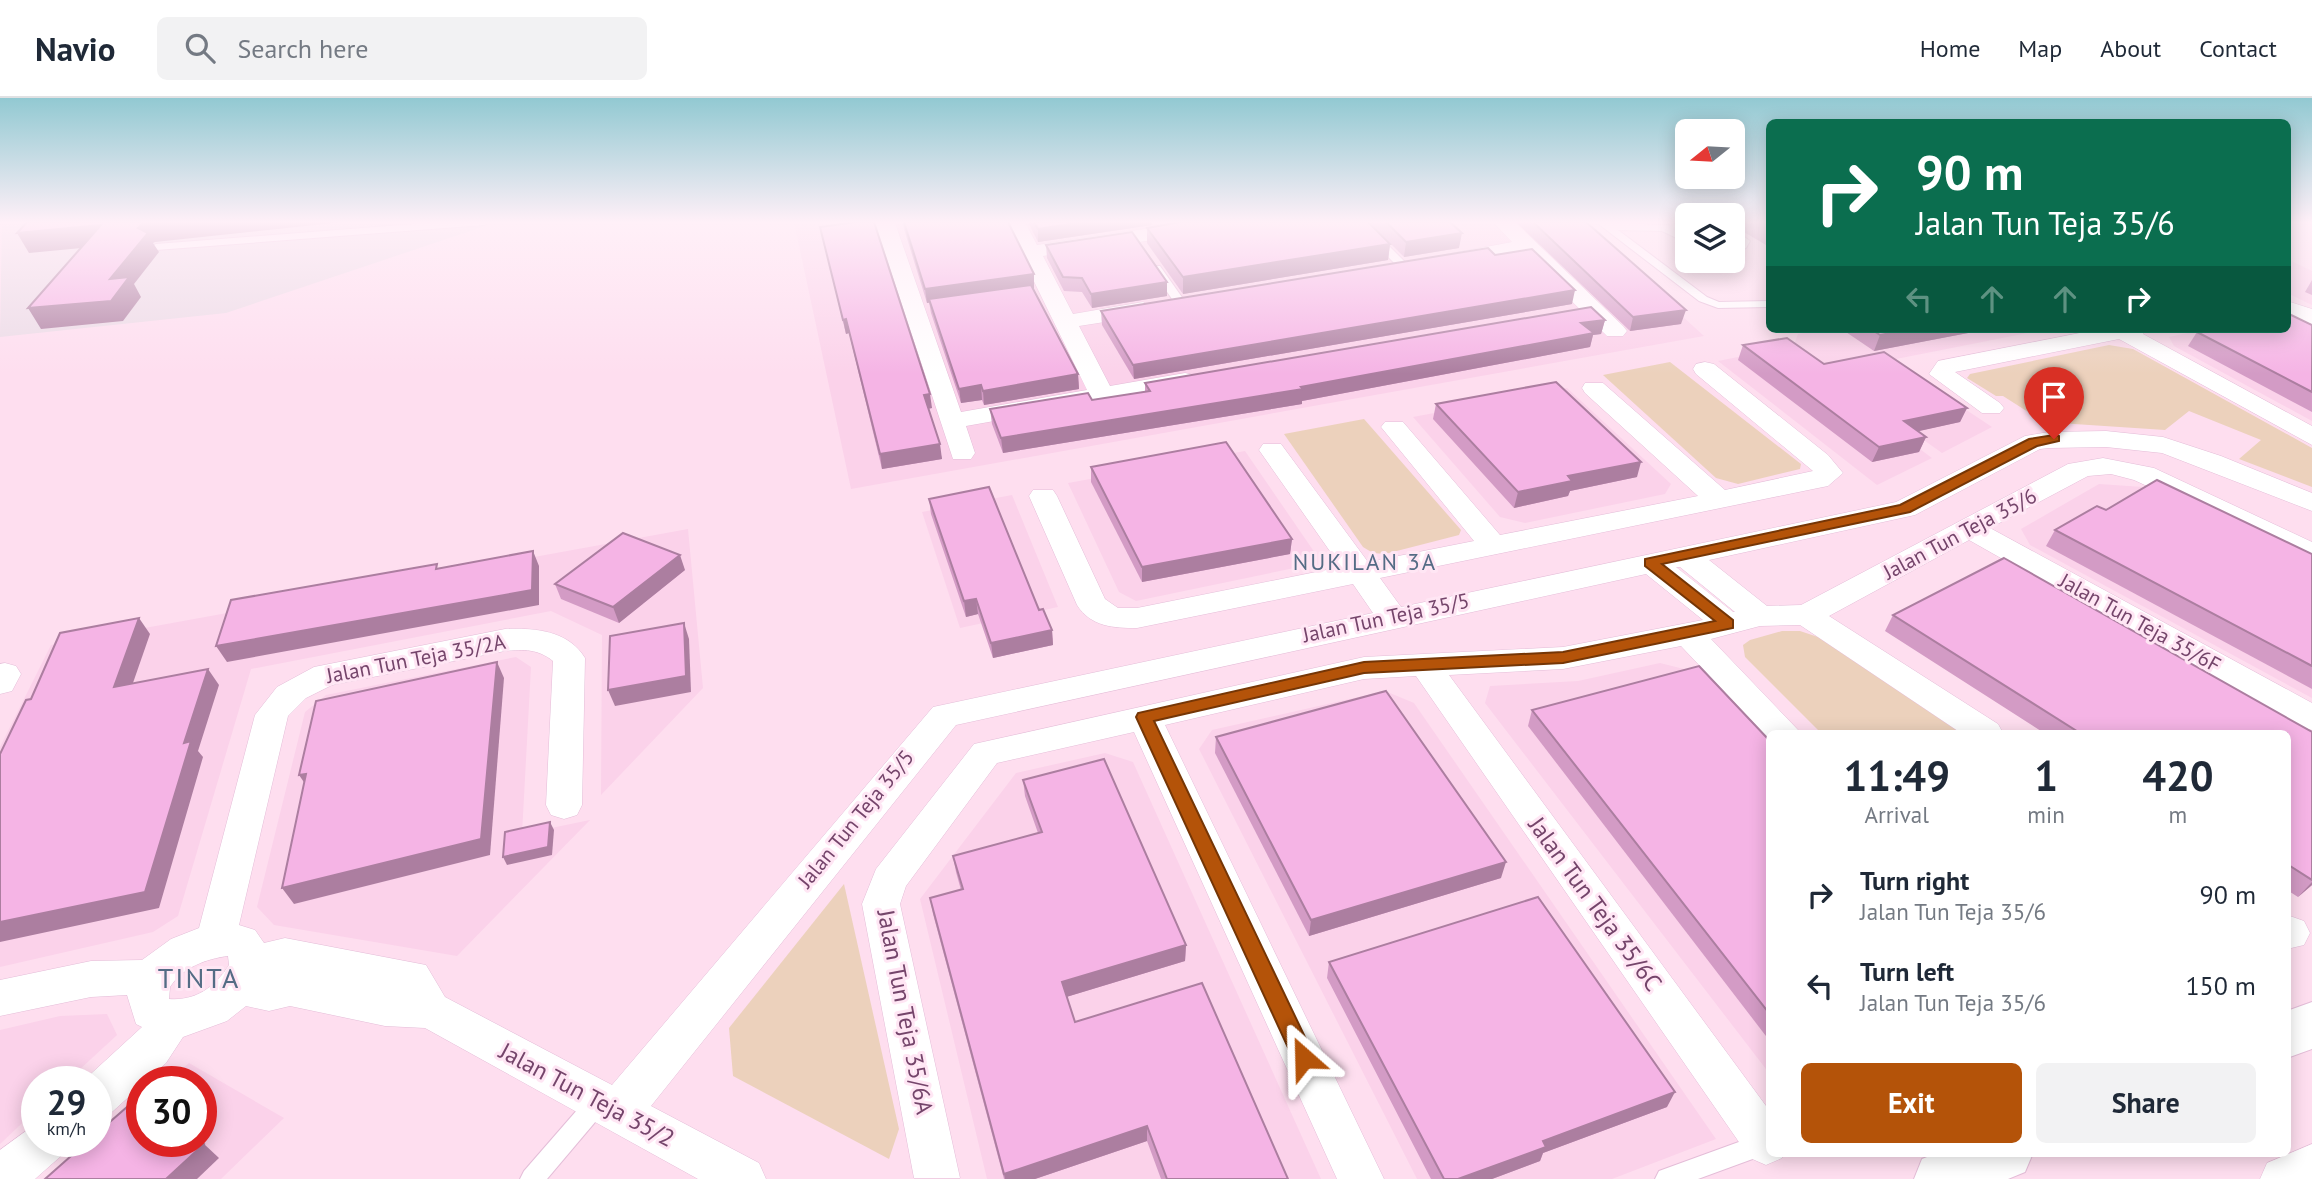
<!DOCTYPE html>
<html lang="en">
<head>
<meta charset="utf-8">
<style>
	body { margin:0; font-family:"PT Sans",sans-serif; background:#f2f2f3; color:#1f2937; height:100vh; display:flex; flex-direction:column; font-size:26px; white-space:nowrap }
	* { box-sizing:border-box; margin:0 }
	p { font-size:23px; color:#747a83 }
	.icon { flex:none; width:38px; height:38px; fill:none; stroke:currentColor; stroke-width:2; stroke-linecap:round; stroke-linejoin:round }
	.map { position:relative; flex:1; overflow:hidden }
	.side { position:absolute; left:1766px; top:632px; width:525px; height:427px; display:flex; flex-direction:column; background:#fff; border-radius:10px; box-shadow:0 4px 18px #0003 }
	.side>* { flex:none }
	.guide { position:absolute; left:1766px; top:21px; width:525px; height:214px; border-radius:10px; box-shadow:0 4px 18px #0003; background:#0b6e4f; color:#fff; overflow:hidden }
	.needle { width:46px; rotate:252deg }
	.tools { position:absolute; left:1675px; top:21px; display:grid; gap:14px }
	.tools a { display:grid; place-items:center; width:70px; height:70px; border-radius:10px; background:#fff; box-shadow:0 4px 18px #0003; font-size:35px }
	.speed { position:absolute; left:21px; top:968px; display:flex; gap:14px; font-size:35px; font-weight:700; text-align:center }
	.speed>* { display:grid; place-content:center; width:91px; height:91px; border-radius:50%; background:#fff; box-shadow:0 4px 18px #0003; line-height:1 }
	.speed small { font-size:18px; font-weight:400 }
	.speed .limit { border:10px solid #d22; background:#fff; color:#111 }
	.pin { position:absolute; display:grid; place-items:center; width:60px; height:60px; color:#fff; margin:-72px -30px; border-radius:50% 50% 50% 0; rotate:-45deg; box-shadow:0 0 7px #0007 }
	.pin .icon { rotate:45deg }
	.me { position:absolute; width:77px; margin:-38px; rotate:335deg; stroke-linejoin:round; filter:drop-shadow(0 0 5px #0008) }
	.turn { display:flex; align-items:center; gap:24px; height:147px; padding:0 35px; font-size:32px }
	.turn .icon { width:91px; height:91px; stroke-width:2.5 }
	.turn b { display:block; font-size:49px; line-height:60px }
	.lanes { display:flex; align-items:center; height:66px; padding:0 35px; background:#0003; justify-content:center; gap:35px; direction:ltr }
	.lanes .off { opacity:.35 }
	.eta { display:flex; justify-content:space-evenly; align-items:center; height:119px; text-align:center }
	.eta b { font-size:42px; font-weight:600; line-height:49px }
	.button { display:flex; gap:14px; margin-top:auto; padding:14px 35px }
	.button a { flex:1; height:80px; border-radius:10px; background:#b45309; color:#fff; font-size:28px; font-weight:600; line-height:80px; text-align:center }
	.button a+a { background:#f2f2f3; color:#1f2937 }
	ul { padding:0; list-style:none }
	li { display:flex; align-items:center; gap:21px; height:91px; padding:0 35px }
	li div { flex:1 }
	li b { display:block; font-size:26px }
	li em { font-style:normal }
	header { display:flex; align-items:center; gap:42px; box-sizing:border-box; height:98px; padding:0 35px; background:#fff; border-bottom:2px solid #e0e1e3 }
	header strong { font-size:33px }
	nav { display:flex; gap:38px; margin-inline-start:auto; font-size:24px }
	.search { width:490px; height:63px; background:#f2f2f3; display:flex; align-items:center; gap:18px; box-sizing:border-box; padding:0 24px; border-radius:10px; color:#747a83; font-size:26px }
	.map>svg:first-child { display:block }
</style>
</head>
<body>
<header>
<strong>Navio</strong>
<div class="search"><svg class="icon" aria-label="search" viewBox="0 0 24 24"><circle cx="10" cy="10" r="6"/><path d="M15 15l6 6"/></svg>Search here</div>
<nav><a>Home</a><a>Map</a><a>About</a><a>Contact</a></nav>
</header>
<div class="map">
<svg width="2312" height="1081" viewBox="0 0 2312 1081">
	<rect width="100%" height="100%" fill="#fedeef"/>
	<!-- residential -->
	<g fill="#fbd2ea">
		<path d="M794,124H1579L1704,238L851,391Z"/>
		<path d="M2287,161L2312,173V207L2287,195Z"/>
		<path d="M1824,231H2048L1891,262L1992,329L1942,355L1793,249L1798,236Z"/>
		<path d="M2205,231H2312V323L2174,248L2169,239Z"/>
		<path d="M1784,250L1932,360L1877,387L1718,263Z"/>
		<path d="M1567,290L1671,386L1665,396L1525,425L1500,419L1413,319Z"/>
		<path d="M1245,353L1315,455L1304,468L1136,503L1119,494L1068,385Z"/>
		<path d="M2099,386L2143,389L2312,471V600L2030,447L2021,431Z"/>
		<path d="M1012,397L1058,509L960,530L922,414Z"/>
		<path d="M688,431L703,590L601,697L602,537L551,513L251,571L178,818L153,834L0,869V649L51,547Z"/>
		<path d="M516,559L531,569L522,736L590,722L457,858L274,827L257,809L305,614L326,597Z"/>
		<path d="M1660,565L1692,573L1769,654V975L1485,605L1490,588L1578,583Z"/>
		<path d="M1385,593L1414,605L1716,1041L1612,1081H1417L1199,651L1212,632Z"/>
		<path d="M1105,655L1133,664L1321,1081H987L920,801L1016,675Z"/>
		<path d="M107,916L117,937L67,983L37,984V1011L0,1046V932L60,918Z"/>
		<path d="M189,965L284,1020L221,1081H58L142,1043H201V984L168,983Z"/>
	</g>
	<!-- industrial -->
	<path fill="#ebdbe6" d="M2,124H487L488,127L226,215L0,239Z"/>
	<!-- green -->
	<g fill="#ecd1bc">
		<path d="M2109,247L2133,251L2312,350V389L2239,361L2261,342L2189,313L2165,332L2044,324L2003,298H1996L1967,280L1970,276Z"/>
		<path d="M1670,264L1801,366L1800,371L1738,386L1716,380L1603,277Z"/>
		<path d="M1364,321L1461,432L1459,437L1385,456L1373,455L1363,449L1284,336Z"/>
		<path d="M1782,533H1800L1818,539L1961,635H1821L1745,559L1743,547L1750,542Z"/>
		<path d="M844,786L899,1031L889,1061L733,978L729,930Z"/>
	</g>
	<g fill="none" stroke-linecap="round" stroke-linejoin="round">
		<!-- service casing -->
		<g stroke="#e4bdd8" stroke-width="2">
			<g id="service">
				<path d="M440,124H489L484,127L156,152L151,149L156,146Z"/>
				<path d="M1354,124H1365L1408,167V171H1400Z"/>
				<path d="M1596,124L1664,127L1687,124V129L1674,131L1687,138V145L1662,133L1618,132L1707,199L1719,204L1769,203V209L1718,210L1699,203Z"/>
				<path d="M1732,130L1750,143L1746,150L1732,153V147L1739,144L1732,138Z"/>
				<path d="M1152,168H1160L1186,205L1184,207H1176L1151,170Z"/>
				<path d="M599,993L607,996L610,1003L607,1010L547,1081H520L524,1073L591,996Z"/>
				<path d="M1769,1033V1055L1698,1081H1655L1659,1073Z"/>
			</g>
		</g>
		<!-- minor casing -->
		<g stroke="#e4bdd8" stroke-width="1">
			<g id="minor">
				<path d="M1005,124H1025L1037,147L1191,124H1245L1235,130L1043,158L1073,216L1143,204L1154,211L1143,218L1079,228L1110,288L1185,275L1194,277L1197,282L1194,287L966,328L975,355L971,361H953L875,125H895L961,314L1087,292Z"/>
				<path d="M1493,124H1515L1623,228L1627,233L1623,238H1607L1523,155L1450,167L1443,165L1439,161L1443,157L1512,144Z"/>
				<path d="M2287,203L2312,211V226L2287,218Z"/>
				<path d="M2100,231H2147L2143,236L2312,328V347L2119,241L1955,274L2000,305L2004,310L2000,315H1982L1929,276L1938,263Z"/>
				<path d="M1705,264L1714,266L1828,357L1843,375L1828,388L1818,390L1380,480L1401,509L1896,404L2025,338L2049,334L2106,333L2163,339L2221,358L2312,395V413L2162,355L2106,349L2049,350L2040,351L1915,417L1709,462L1767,508L1801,507L2068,366L2103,360L2154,370L2312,444V464L2134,382L2111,376L2088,378L1990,430L2312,605V632L2300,629L1969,442L1829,518L1998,626L2003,635H1961L1800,527L1760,528L1711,541L1801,635H1769V641L1681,548L1563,571L1449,577L1769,1012V1055H1784L1782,1060L1766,1067L1750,1060L1416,578L1364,581L1165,627L1384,1081H1337L1134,634L997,665L906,788L900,806L960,1080H914L862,806L876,771L974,646L1364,559L1563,549L1703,522L1646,476L956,627L651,1008L759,1065L766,1081H698L425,930L385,928L290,908L269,913L246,908L227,923L183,939L166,965L112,1014L96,1019V984H82L142,929L136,926L127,897L91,899L0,918V882L91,863L142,862L171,841L199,830L255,617L277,589L314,569L505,531C534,530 568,532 585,560L582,707L577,717L564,721L551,717L546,707L553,563C538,551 524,551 505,553L332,587L306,600L288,618L239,827L255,832L264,845L285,840L426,867L445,899L612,987L933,609L1373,515L1353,486L1137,530C1114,530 1091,529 1077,507L1029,398L1033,392H1053L1057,398L1105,501L1118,510H1137L1341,469L1259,352L1263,346H1281L1368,464L1474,443L1381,329L1385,324H1403L1500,437L1698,398L1585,295L1582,290L1585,285H1603L1725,392L1813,373L1696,276L1693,271L1696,266ZM1676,469H1680L1735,514H1733ZM228,858L229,867C215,889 196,903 169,901L170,889C183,869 206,861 228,858Z"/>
				<path d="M5,565L16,568L21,576L12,593L0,596V566Z"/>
				<path d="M2287,817L2304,823L2310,835L2304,847L2287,851Z"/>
				<path d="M37,1025V1043H68L61,1058L35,1081H0V1052Z"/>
				<path d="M2312,1046V1081H2260L2267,1065Z"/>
			</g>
		</g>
		<!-- tertiary casing -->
		<g stroke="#e4bdd8" stroke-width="2">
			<g id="tertiary">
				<path d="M2312,904V951L2287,960V913Z"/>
				<path d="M1937,1055H2033L2025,1074L2008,1081H1914L1922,1061Z"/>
			</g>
		</g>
		<!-- service -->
		<use href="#service" fill="#fff" fill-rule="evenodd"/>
		<!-- minor -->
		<use href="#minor" fill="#fff" fill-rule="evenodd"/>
		<!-- tertiary -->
		<use href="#tertiary" fill="#fff" fill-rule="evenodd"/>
	</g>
	<!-- wall -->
	<g fill="#d39bc5">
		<path d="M903,124H1008L1034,176V190H1033L1078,276L1079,291L984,307L982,302L961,305L931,215L929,204L927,205L904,131Z"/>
		<path d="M1028,124H1152V127L1038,144Z"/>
		<path d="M1369,124H1450L1459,150L1404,159Z"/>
		<path d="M1516,124H1586L1681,226L1630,233Z"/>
		<path d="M1732,124H1769V147H1766L1732,127Z"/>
		<path d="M820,129L932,310L928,311L942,361L882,371L849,235L846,236Z"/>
		<path d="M1147,130L1390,146L1388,162L1183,196L1147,145Z"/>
		<path d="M1046,147L1167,198L1092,210L1082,194L1064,193L1047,160Z"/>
		<path d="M1495,157L1572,206L1134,281L1102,227L1101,213Z"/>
		<path d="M2312,182V197L2305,194Z"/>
		<path d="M1605,222L1601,236L1593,237L1590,249L1302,303V306L1003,355L992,326L990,311L1092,302L1145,294V285Z"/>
		<path d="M2312,227V314L2188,248L2197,234Z"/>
		<path d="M1843,231H1989L1874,253L1843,232Z"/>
		<path d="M1743,247L1824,266L1967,310L1960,324L1918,333L1926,339L1919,354L1872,364L1738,262Z"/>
		<path d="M1436,306L1637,379L1570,393L1568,398L1514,410L1433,321Z"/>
		<path d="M1091,369L1292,441L1290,456L1142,484L1091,384Z"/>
		<path d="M929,401L1039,512L1052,532L1053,547L993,560L978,516L966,519L931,416Z"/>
		<path d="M2106,412L2312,456V591L2046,448L2055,432Z"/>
		<path d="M685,472L619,525L561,501L555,486Z"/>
		<path d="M1893,517L2312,634V787L2298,799L2287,792V635H2044L1885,533Z"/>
		<path d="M1532,612L1769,642V942L1528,628Z"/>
		<path d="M1216,639L1501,780L1309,838L1215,655Z"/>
		<path d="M1023,682L1186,847L1185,863L1066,899L1075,924L1288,1081H1161L1147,1043L1035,1081H1004L933,816L930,800L961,792L956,774L953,758L1038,735L1025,698Z"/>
		<path d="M1329,864L1667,1009L1543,1055L1540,1063L1492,1081H1431L1327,880Z"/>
	</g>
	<!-- shaded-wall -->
	<g fill="#ac7ea0">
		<path d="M144,124H343L155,144L153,145L159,154L134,186L141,199L123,223L41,231L28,210L110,181L138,130Z"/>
		<path d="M1083,124H1152V127L1038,144V131Z"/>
		<path d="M101,127L113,147L29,155L17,135Z"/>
		<path d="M1462,135L1459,150L1404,159L1406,144Z"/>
		<path d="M1390,146L1388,162L1183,196V179Z"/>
		<path d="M1034,176V190L927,205L925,191Z"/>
		<path d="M1167,184V198L1092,210L1091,196Z"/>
		<path d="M1575,192L1572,206L1134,281L1133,267Z"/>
		<path d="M1686,212L1681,226L1630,233L1633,219Z"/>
		<path d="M846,221L849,235L846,236L843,222Z"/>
		<path d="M1605,222L1601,236L1593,237L1590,249L1302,303V306L1003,355L1001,340L1301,289L1581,225Z"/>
		<path d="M1912,231H1989L1874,253L1880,237Z"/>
		<path d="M1078,276L1079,291L984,307L983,293Z"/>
		<path d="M981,287L982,302L961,305L959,291Z"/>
		<path d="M930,296L932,310L926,311L924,297Z"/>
		<path d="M1967,310L1960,324L1897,338L1904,323Z"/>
		<path d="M1926,339L1919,354L1872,364L1879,349Z"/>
		<path d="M940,346L942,361L882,371L880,356Z"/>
		<path d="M1641,364L1637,379L1570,393L1568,398L1514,410L1518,394L1568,378Z"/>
		<path d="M1292,441L1290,456L1142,484V469Z"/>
		<path d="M533,453L539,468V507L227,564L216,548Z"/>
		<path d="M680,457L685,472L619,525L613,509Z"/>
		<path d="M976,501L978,516L966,519L964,503Z"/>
		<path d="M139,520L150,536L126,605L114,589Z"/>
		<path d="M684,525L689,541L691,594L615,608L608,592Z"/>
		<path d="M1052,532L1053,547L993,560L991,545Z"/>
		<path d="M497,564L504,580L490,757L294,806L282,790Z"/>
		<path d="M208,571L219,587L198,653L203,659L159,810L0,844V824L184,645Z"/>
		<path d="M306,676L310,693L299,677Z"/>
		<path d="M550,724L554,732L552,757L507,767L503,759Z"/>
		<path d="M1506,764L1501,780L1309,838L1311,822Z"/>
		<path d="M2312,784V787L2298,799Z"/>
		<path d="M1186,847L1185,863L1063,900L1062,884Z"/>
		<path d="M1675,994L1667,1009L1543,1055L1540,1063L1492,1081H1458L1543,1043Z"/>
		<path d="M1147,1028V1043L1035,1081H1005L1004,1076Z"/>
		<path d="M204,1046L219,1060L197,1081H166Z"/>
	</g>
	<!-- building -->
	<g fill="#f5b4e5" stroke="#ac7ea0" stroke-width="2">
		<path d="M27,124H144L138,130L148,135L110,181L129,179L111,203L28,210L101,127L17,135Z"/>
		<path d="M856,124H874L930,296L924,297L940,346L880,356L846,221L843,222L820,129Z"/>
		<path d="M904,124H1008L1034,176L925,191Z"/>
		<path d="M1034,124H1083L1038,131Z"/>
		<path d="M1180,124H1368L1390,146L1183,179L1147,130Z"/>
		<path d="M1386,124H1450L1462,135L1406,144Z"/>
		<path d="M1533,124H1586L1686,212L1633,219Z"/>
		<path d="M1132,134L1167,184L1091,196L1082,180L1063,179L1046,147Z"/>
		<path d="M1488,150L1495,157L1532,151L1575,192L1133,267L1101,213Z"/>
		<path d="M1031,187L1078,276L983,293L981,287L959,291L929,201Z"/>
		<path d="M1591,209L1605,222L1581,225L1594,235L1301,289L1303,291L1001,340L990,311L1088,295L1092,302L1150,293L1145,285Z"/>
		<path d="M2287,215L2312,227V294L2197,234L2210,231H2287Z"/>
		<path d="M1871,231H1912L1880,237Z"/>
		<path d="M1787,240L1824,266L1884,254L1967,310L1904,323L1926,339L1879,349L1743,247Z"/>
		<path d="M1556,284L1641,364L1568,378L1572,383L1518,394L1436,306Z"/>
		<path d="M1226,344L1292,441L1142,469L1091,369Z"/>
		<path d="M2157,382L2312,456V568L2055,432L2097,408L2106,412Z"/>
		<path d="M989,389L1039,512L1043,511L1052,532L991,545L976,501L964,503L929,401Z"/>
		<path d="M623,435L680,457L613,509L555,486Z"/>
		<path d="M533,453L532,492L216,548L231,502L437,466L436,471Z"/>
		<path d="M2004,460L2312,634V782L2287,766V635H2080L1893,517Z"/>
		<path d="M139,520L114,589L208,571L184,645L191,643L145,794L0,824V656L26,602L31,601L60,535Z"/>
		<path d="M684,525L686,578L608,592L610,538Z"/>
		<path d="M497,564L481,741L282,790L306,676L299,677L316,603Z"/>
		<path d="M1699,568L1769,642V915L1532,612Z"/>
		<path d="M1386,593L1506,764L1311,822L1216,639Z"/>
		<path d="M1104,661L1186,847L1062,884L1075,924L1202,885L1288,1081H1167L1147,1028L1004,1076L930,800L963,791L953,758L1042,734L1023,682Z"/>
		<path d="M550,724L548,749L503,759L505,734Z"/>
		<path d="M1538,799L1675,994L1543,1043L1546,1049L1458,1081H1444L1329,864Z"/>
		<path d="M135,1002L142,1006V1043H200L204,1046L166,1081H45L88,1043H96V1036Z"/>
	</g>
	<!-- sky -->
	<linearGradient id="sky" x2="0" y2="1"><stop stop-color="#92c9d2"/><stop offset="0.45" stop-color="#fff0f8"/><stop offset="1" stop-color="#fff0f8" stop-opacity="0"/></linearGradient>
	<rect width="2312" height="276" fill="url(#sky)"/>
	<!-- route -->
	<path fill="#b45309" stroke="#753606" stroke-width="2" d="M2054,337L2059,338V343L2037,348L1910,414L1662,466L1733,522V530L1563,565L1364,575L1154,623L1315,960L1312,967L1304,970L1296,967L1136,619L1138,615L1364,564L1563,554L1715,523L1645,468V461L1900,407L2029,341Z"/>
	<g text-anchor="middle" stroke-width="6" stroke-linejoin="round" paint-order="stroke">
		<!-- street labels -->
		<g font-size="21" fill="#75456b" stroke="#ffe6f4">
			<text transform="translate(1960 436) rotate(-28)" y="7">Jalan Tun Teja 35/6</text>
			<text transform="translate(1386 520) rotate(-12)" y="7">Jalan Tun Teja 35/5</text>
			<text transform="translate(2140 525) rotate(29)" y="7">Jalan Tun Teja 35/6F</text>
			<text transform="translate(416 561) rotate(-11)" y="7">Jalan Tun Teja 35/2A</text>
			<text transform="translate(856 721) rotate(-51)" y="7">Jalan Tun Teja 35/5</text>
		</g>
		<!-- neighbourhood labels -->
		<g font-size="23" letter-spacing="2" fill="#546c85" stroke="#ffe6f4">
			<text x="1365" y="472">NUKILAN 3A</text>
		</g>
		<!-- near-street labels -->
		<g font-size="24" fill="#75456b" stroke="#ffe6f4">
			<text transform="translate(1595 806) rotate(54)" y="8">Jalan Tun Teja 35/6C</text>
			<text transform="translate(905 914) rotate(79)" y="8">Jalan Tun Teja 35/6A</text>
			<text transform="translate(587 997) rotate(28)" y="8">Jalan Tun Teja 35/2</text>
		</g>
		<!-- near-neighbourhood labels -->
		<g font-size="28" letter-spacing="2" fill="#546c85" stroke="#ffe6f4">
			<text x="199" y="890">TINTA</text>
		</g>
	</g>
</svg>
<div class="tools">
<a><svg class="needle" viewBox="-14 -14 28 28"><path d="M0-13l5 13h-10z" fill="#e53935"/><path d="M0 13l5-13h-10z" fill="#747a83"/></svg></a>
<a><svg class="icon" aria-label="layers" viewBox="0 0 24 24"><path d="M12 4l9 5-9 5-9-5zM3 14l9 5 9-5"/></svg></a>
</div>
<div class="speed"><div>29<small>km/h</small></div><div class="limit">30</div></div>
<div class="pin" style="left:2054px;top:341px;background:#d93025"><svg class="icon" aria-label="arrive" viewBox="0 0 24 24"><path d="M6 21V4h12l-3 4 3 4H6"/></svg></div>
<svg class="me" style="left:1304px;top:960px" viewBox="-20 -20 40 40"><path d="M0-17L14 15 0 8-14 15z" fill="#b45309" stroke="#fff" stroke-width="4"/></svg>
<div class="guide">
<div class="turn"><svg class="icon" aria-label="right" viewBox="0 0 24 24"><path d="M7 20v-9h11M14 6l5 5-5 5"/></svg><div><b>90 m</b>Jalan Tun Teja 35/6</div></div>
<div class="lanes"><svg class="icon off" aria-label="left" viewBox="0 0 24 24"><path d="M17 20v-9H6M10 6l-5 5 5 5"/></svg><svg class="icon off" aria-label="ahead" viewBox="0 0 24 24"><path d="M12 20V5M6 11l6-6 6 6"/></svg><svg class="icon off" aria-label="ahead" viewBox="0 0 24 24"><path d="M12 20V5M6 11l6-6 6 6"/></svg><svg class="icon" aria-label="right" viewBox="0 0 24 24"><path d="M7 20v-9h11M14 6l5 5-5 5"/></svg></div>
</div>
<section class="side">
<div class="eta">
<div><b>11:49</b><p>Arrival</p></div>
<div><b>1</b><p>min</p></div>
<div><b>420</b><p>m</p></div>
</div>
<ul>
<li><svg class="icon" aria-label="right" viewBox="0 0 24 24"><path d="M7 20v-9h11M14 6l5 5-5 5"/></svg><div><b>Turn right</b><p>Jalan Tun Teja 35/6</p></div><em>90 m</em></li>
<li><svg class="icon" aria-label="left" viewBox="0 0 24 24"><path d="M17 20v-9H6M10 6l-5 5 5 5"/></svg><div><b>Turn left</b><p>Jalan Tun Teja 35/6</p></div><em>150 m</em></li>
</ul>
<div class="button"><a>Exit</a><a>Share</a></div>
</section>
</div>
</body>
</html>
